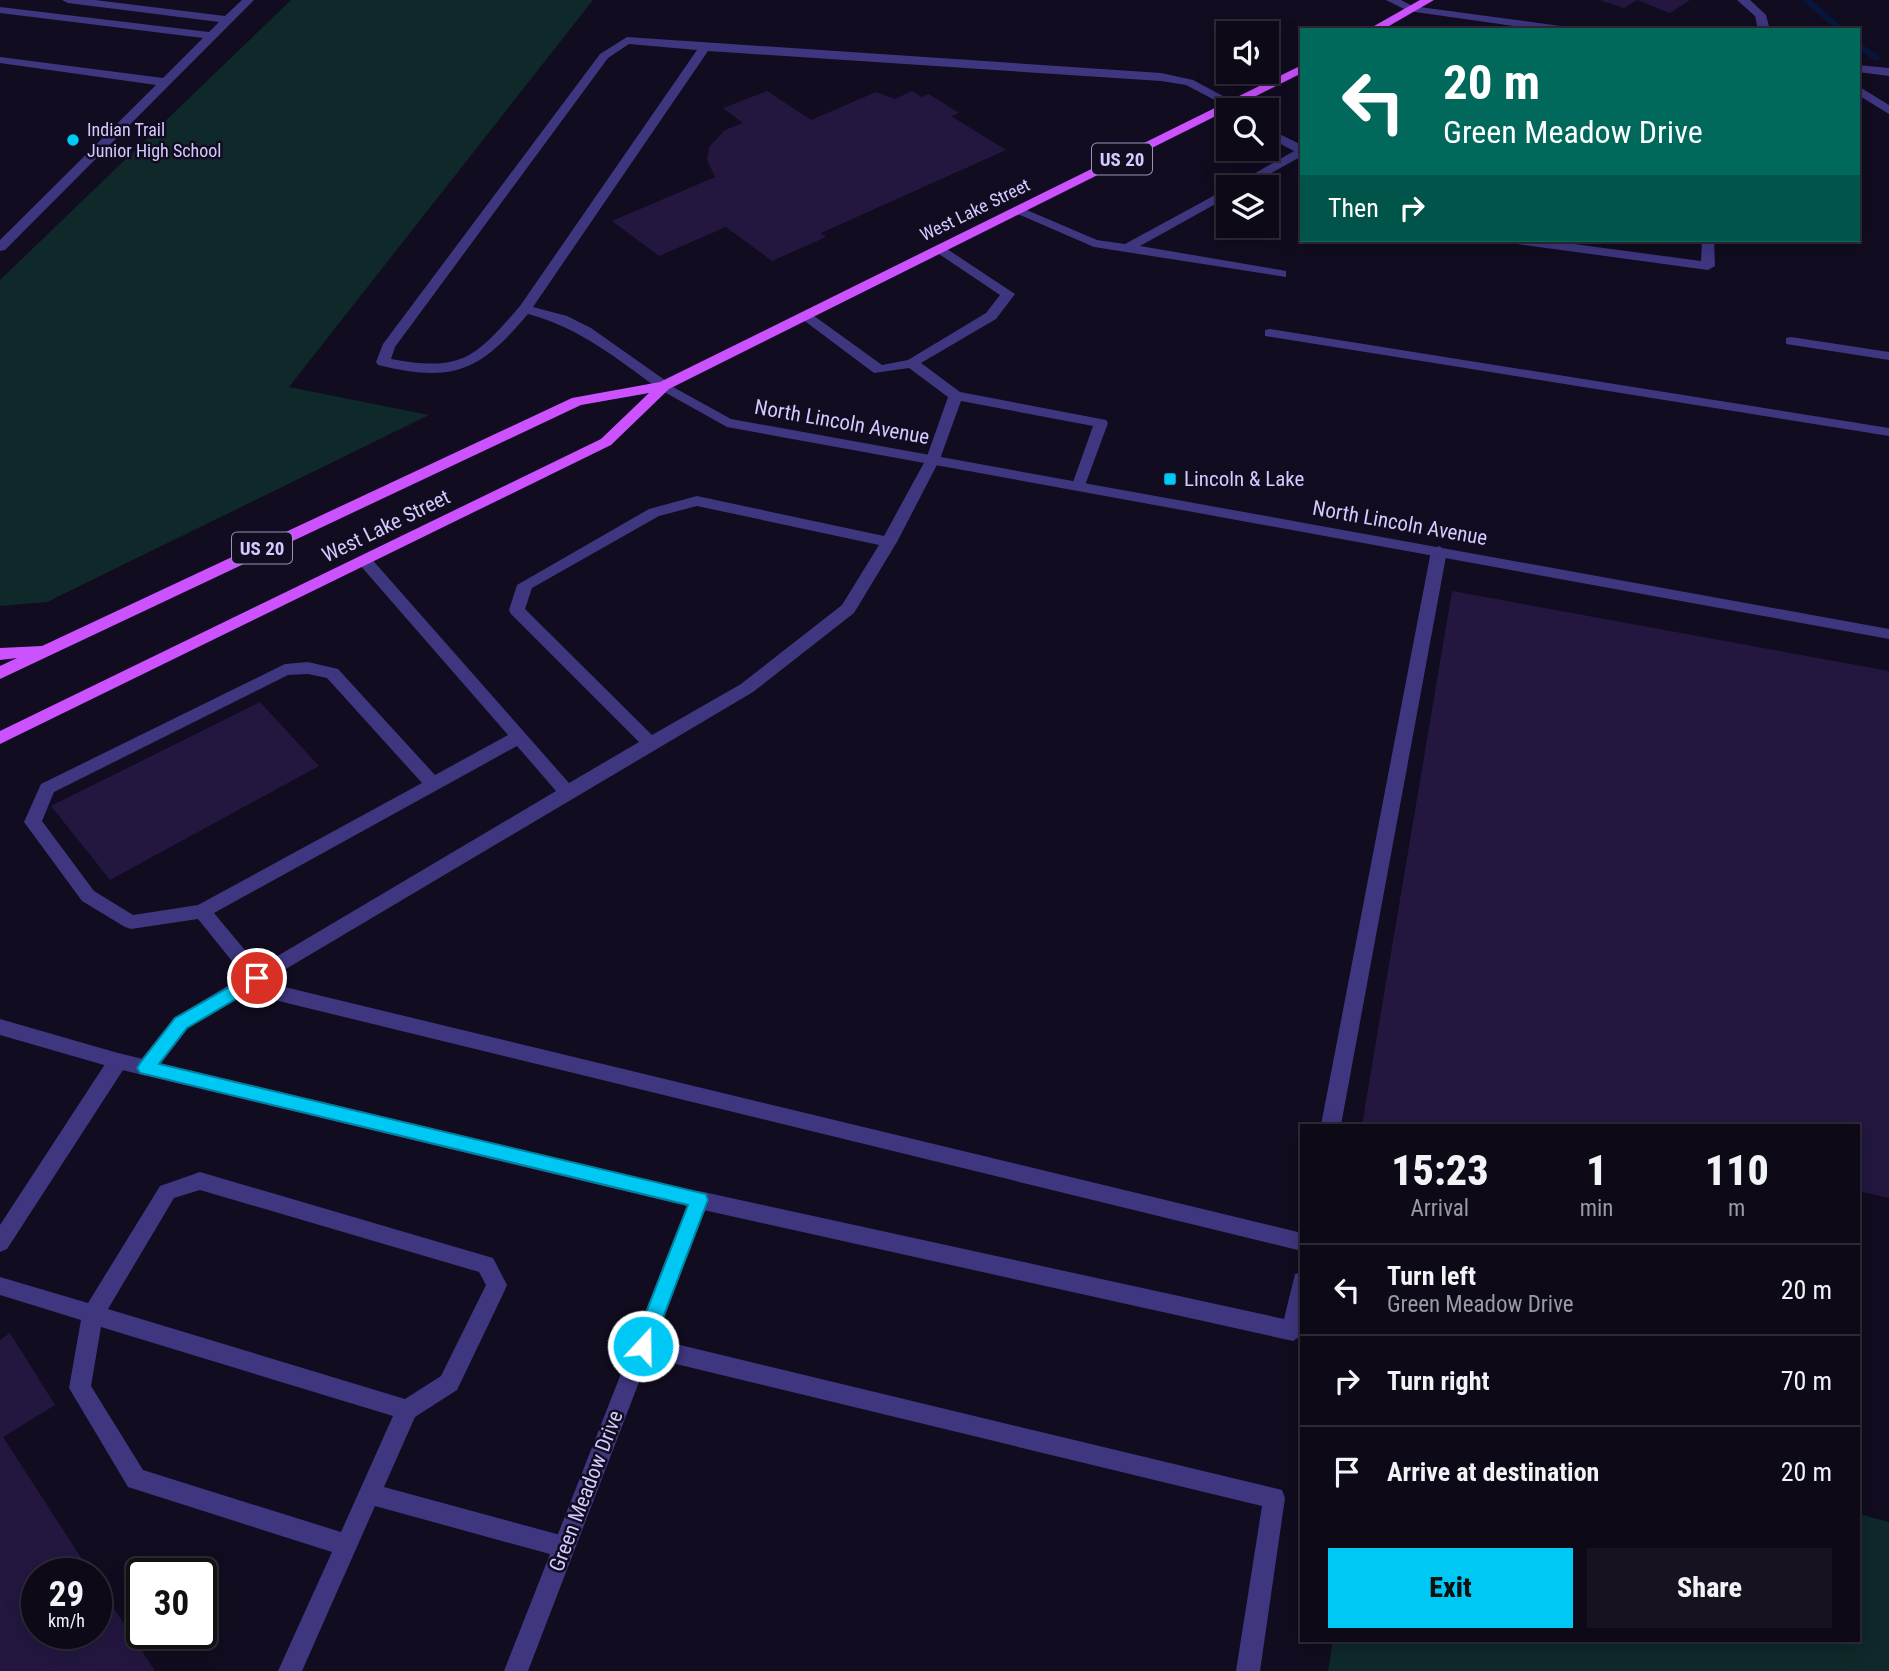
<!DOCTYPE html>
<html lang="en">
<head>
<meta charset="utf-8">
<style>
	body { margin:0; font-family:"Roboto Condensed",sans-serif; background:#161220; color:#f1f3f6; height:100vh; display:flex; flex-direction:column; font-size:26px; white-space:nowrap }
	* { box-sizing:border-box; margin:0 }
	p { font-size:23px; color:#9a9aa1 }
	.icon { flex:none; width:38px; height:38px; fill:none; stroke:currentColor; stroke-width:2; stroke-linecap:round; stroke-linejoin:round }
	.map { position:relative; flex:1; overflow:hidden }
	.details { position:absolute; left:1300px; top:1124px; width:560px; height:518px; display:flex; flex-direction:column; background:#0d0917; border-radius:0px; box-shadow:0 4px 18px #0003,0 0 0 2px #2d2a36 }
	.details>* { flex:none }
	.guide { position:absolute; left:1300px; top:28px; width:560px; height:214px; border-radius:0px; box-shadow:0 4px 18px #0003,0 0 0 2px #2d2a36; background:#00695c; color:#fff; overflow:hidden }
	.fabs { position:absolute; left:1216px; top:21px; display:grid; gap:14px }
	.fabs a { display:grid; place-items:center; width:63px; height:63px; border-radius:0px; background:#0d0917; box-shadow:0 4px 18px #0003,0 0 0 2px #2d2a36; font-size:35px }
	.speed { position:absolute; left:21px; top:1558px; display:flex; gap:14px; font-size:35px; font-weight:700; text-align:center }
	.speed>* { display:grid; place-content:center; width:91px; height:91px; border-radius:50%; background:#0d0917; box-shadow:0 4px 18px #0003,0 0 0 2px #2d2a36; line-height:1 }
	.speed small { font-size:18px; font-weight:400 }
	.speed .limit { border:4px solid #111; border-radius:10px; background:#fff; color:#111 }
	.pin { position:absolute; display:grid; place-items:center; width:60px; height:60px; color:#fff; margin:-30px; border:4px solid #fff; border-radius:50%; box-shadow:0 2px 7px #0007 }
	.me { position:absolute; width:77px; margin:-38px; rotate:21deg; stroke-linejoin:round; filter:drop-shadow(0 0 5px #0008) }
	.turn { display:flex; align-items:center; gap:24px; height:147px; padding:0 28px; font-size:32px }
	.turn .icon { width:91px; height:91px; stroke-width:2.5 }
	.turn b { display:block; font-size:49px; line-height:60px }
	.then { display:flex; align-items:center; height:66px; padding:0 28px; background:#0003; gap:14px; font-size:26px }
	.eta { display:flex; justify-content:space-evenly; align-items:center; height:119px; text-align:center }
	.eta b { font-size:42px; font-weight:800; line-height:49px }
	.primary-button { display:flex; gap:14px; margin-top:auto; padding:14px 28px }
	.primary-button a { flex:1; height:80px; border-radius:0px; background:#00c8f5; color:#111; font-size:28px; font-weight:800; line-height:80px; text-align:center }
	.primary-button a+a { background:#161220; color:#f1f3f6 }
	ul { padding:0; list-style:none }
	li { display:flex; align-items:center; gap:21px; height:91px; padding:0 28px; border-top:2px solid #2d2a36 }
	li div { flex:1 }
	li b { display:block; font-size:26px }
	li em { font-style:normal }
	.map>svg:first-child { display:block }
</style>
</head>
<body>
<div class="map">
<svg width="1889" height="1671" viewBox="0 0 1889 1671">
	<rect width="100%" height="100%" fill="#110c1f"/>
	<!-- green -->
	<g fill="#0f2829">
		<path d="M291,0H593L289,387L429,415L47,602L0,606V280Z"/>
		<path d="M1859,1514L1889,1522V1671H1328L1333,1640H1858Z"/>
	</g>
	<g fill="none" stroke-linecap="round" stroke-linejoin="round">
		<!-- stream -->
		<g fill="#08163c" fill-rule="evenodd">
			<path d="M1802,0H1811L1846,30H1836Z"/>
			<path d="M1858,41L1879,56V60H1873L1858,49Z"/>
		</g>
	</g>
	<!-- building -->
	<g fill="#231740">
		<path d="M1599,0H1637L1624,8Z"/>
		<path d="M1637,0H1690L1670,13Z"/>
		<path d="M767,91L811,120L876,92L895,99L912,91L922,97L929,94L959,113L951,116L1006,150L821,233L826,237L772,261L726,227L659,256L612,221L715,177L707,160L709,147L725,130L743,123L723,108Z"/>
		<path d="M1452,591L1889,671V1198L1858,1191V1125H1362Z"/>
		<path d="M260,702L319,766L110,880L51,806Z"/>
		<path d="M10,1333L55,1405L3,1437L91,1573H37V1633H96V1581L155,1671H0V1340Z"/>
	</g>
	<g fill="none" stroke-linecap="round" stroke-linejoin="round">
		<!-- lane -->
		<g fill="#3e367f" fill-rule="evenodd">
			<path d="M62,0H95L225,16L242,0H254L5,250L0,251V240L156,85L0,63V57L163,78L203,38L0,13V7L209,32L219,22L68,3Z"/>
			<path d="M1386,0H1401L1418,9L1408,11Z"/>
			<path d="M1737,0H1750L1766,15L1770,30H1758L1755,16Z"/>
			<path d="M627,37L1161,73L1193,80L1238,104L1228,107L1186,85L1161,81L708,51L533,307L567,316L591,328L669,383V389H659C616,358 580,328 528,314C479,372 453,383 378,365L376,362L383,344L600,54ZM629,44L697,50L520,306C475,358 462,372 391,359L395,347L608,58Z"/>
			<path d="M1858,86L1889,105V114L1858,95Z"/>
			<path d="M1267,128L1302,145V156L1246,187H1231L1294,151L1267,137Z"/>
			<path d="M1228,188V197L1140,246L1281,270L1286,271V277L1094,247L1011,211L1017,207L1022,208L1097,240L1125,244Z"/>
			<path d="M1511,240H1544L1701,261L1702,240H1714L1715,266L1708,270L1517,244Z"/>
			<path d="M941,245L1015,294L996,319L921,363L960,392L1106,420L1108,423L1084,488L1079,490L1072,485L1093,426L961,401L940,459L897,542L854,613L753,692L264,982L1302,1233V1251L246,993L188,1028L153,1074L146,1076L139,1074L136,1068L139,1062L174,1018L244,976L198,919L131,929L125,927L82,901L24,822L41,784L285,664L308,662L338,669L435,775L508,735L359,564L356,560L364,555L369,556L569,783L639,742L511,614L509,610L517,585L649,509L697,496L884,536L926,459L948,397L909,368L874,373L798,316L805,312L810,313L882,365L908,360L986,313L1000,295L936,252V246ZM697,506L879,545L842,605L741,684L652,735L525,609L532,588L659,516ZM308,674L327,678L422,783L198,905L133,915L94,891L42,821L54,792L288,675ZM517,746L556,791L259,967L214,913Z"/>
			<path d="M1270,329L1889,428V436L1265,336V330Z"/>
			<path d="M1791,337L1889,352V360L1786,344V338Z"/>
			<path d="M1439,546L1447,551L1341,1125H1321L1431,551Z"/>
			<path d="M118,1053L125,1055L128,1061L125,1067L7,1249L0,1252V1225L111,1055Z"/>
			<path d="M200,1172L493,1258L507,1285L504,1292L457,1390L415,1417L384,1487L564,1536L572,1539L575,1547L572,1555L564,1558L375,1506L302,1671H278L332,1552L128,1487L69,1388L81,1320L0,1295V1277L88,1303L160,1186ZM200,1190L479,1272L486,1285L441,1376L405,1399L108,1309L174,1198ZM101,1327L393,1416L341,1532L143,1470L91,1386Z"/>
			<path d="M699,1191L1284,1319L1295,1274L1302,1272V1335L1293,1341L699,1209L692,1206L689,1200L692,1194Z"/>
			<path d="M643,1336L1282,1490L1285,1498L1260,1671H1236L1262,1506L643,1356L635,1353L632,1346L635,1339Z"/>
		</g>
		<!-- street -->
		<g fill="#3e367f" fill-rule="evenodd">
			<path d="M1412,6L1568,27L1574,30H1541L1408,11L1406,9Z"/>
			<path d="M1858,65L1889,68V76L1858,72Z"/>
			<path d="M664,382L731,419L1889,629V639L727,427L659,389V383Z"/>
			<path d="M0,1019L118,1053L706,1194L709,1200L528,1671H504L687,1206L118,1069L0,1035Z"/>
		</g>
		<!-- primary -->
		<g fill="#cc51ff" fill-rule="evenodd">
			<path d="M1420,0H1434L1382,30H1367Z"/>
			<path d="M1302,65V73L669,389L611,445L0,744V731L601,439L649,393L581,405L0,679V666L17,658L0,660V648L42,646L572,398L660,382Z"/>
		</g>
	</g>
	<!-- route -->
	<path fill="#00c8f5" stroke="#00829f" stroke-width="2" d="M257,971L263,973L265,978L263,983L187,1028L159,1064L706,1194L708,1200L650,1352L643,1355L636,1352L633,1346L688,1205L140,1073L137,1068L140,1063L175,1018Z"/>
	<!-- markers -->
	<g fill="#00c8f5" stroke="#110c1f" stroke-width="2.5">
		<circle cx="73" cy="140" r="7"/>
		<rect x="1163" y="472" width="14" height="14" rx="3.5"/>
	</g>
	<g text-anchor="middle" stroke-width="5" stroke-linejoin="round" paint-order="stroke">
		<!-- far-poi labels -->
		<g font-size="18" fill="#d4caff" stroke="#110c1f" text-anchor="start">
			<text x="87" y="136">Indian Trail<tspan x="87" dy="21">Junior High School</tspan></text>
		</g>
		<!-- far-street labels -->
		<g font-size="18" fill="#d4caff" stroke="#110c1f">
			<text transform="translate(975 210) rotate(-26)" y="6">West Lake Street</text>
		</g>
		<!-- shield labels -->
		<g fill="#110c1f" stroke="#9a91bc" stroke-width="2">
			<rect x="1092" y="143.5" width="60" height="31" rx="5"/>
			<rect x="232" y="532.5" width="60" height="31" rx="5"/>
		</g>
		<g font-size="19" font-weight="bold" fill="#d4caff">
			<text x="1122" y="166">US 20</text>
			<text x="262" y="555">US 20</text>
		</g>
		<!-- street labels -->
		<g font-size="21" fill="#d4caff" stroke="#110c1f">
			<text transform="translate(842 422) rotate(10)" y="7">North Lincoln Avenue</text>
			<text transform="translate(1400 523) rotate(10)" y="7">North Lincoln Avenue</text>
			<text transform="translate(386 526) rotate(-26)" y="7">West Lake Street</text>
			<text transform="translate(586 1491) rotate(-69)" y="7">Green Meadow Drive</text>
		</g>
		<!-- poi labels -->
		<g font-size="21" fill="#d4caff" stroke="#110c1f" text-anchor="start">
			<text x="1184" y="486">Lincoln &amp; Lake</text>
		</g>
	</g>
</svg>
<div class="fabs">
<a><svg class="icon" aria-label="sound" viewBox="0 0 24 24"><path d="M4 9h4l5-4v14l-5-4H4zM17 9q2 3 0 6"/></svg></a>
<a><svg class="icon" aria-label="search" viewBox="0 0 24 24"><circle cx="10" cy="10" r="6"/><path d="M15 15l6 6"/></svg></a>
<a><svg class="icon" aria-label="layers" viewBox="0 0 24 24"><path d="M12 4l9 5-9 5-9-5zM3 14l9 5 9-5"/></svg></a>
</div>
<div class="speed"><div>29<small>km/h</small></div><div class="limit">30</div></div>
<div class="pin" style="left:257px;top:978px;background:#d93025"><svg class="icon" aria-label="arrive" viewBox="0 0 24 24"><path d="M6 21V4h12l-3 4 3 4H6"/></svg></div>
<svg class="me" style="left:643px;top:1346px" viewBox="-20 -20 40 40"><circle r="17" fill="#00c8f5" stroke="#fff" stroke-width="3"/><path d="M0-11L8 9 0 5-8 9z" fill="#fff"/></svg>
<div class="guide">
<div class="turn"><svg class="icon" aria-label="left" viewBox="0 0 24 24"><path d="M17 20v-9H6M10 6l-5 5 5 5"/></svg><div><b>20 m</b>Green Meadow Drive</div></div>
<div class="then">Then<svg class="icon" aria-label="right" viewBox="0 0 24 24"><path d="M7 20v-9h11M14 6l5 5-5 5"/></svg></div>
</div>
<section class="details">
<div class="eta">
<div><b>15:23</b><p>Arrival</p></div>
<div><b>1</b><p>min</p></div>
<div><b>110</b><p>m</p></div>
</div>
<ul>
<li><svg class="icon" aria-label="left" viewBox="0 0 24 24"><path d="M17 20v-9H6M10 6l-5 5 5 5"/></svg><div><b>Turn left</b><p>Green Meadow Drive</p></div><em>20 m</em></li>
<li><svg class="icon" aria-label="right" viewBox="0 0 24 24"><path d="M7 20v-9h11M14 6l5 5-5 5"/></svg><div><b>Turn right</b></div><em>70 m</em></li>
<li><svg class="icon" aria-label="arrive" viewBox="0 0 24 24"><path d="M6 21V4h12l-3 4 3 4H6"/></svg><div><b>Arrive at destination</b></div><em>20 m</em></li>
</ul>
<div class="primary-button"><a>Exit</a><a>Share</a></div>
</section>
</div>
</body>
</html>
